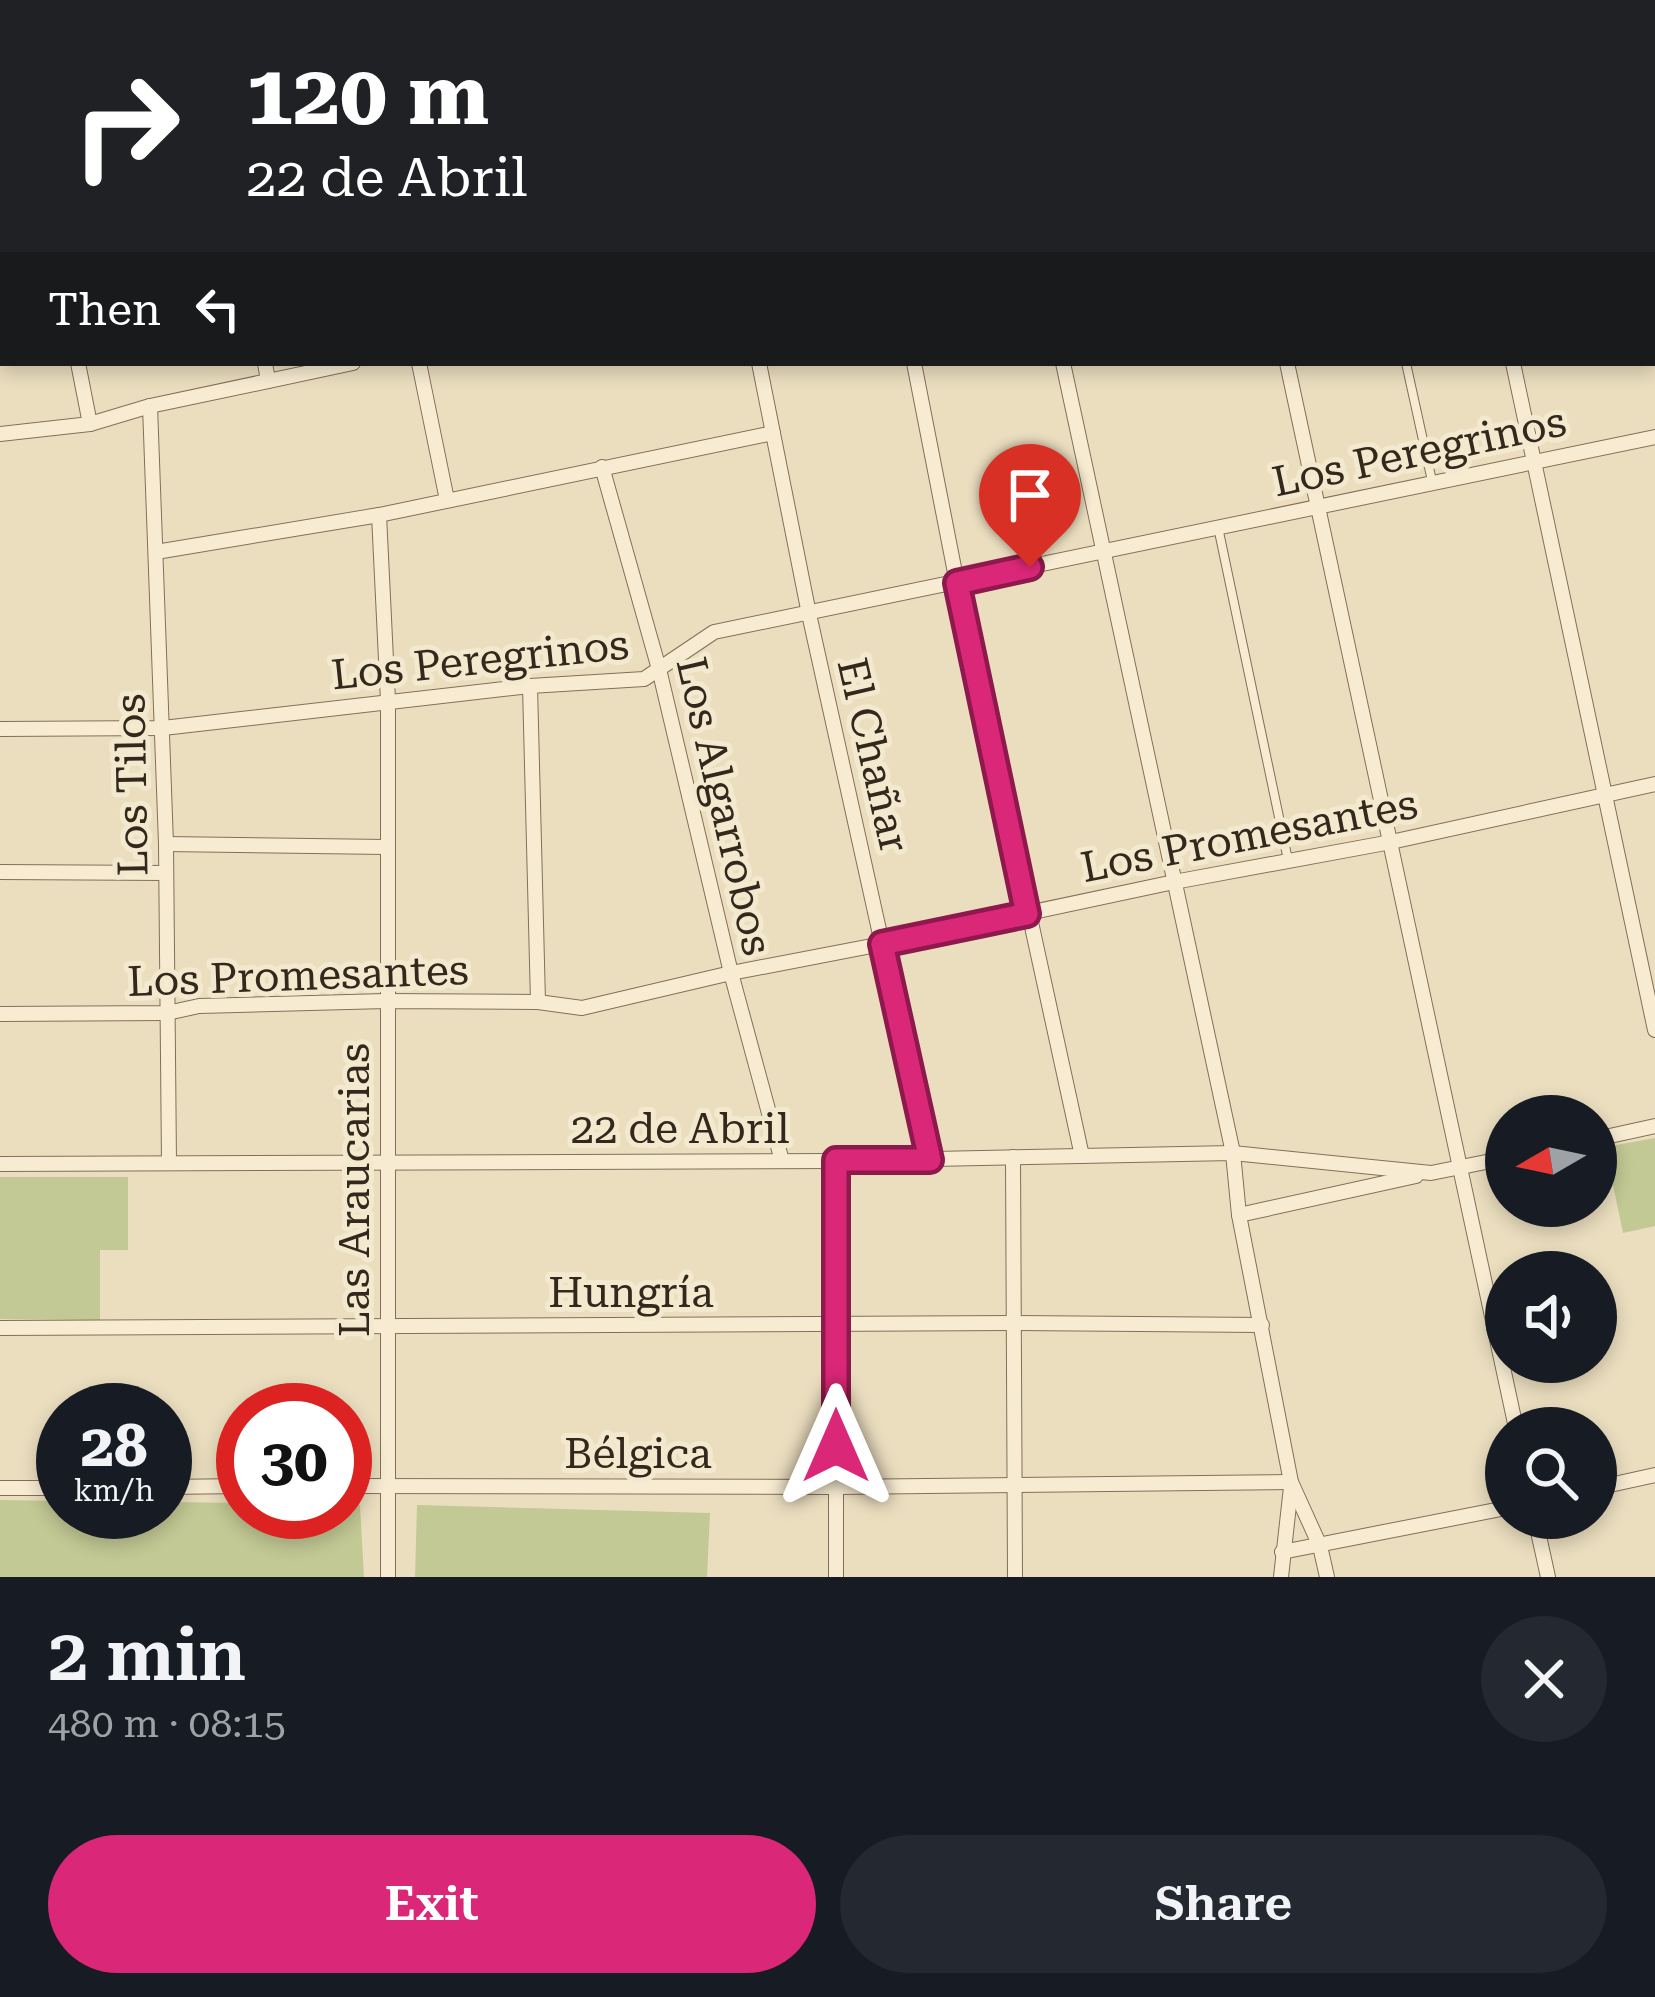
<!DOCTYPE html>
<html lang="en">
<head>
<meta charset="utf-8">
<style>
	body { margin:0; font-family:"Roboto Serif",serif; background:#242831; color:#f1f3f6; height:100vh; display:flex; flex-direction:column; font-size:45px; white-space:nowrap }
	* { box-sizing:border-box; margin:0 }
	p { font-size:39px; color:#9ea1a6 }
	.icon { flex:none; width:66px; height:66px; fill:none; stroke:currentColor; stroke-width:2; stroke-linecap:round; stroke-linejoin:round }
	.map { position:relative; height:1577px; overflow:hidden }
	.details { display:flex; flex-direction:column; background:#171b24; flex:1 }
	.details>* { flex:none }
	.top-card { position:absolute; left:0px; top:0px; width:1656px; height:366px; box-shadow:0 6px 18px #0003; background:#202124; color:#fff; overflow:hidden }
	.needle { width:78px; rotate:261deg }
	.buttons { position:absolute; left:1485px; top:1095px; display:grid; gap:24px }
	.buttons a { display:grid; place-items:center; width:132px; height:132px; border-radius:50%; background:#171b24; box-shadow:0 6px 18px #0003; font-size:60px }
	.speed { position:absolute; left:36px; top:1383px; display:flex; gap:24px; font-size:60px; font-weight:700; text-align:center }
	.speed>* { display:grid; place-content:center; width:156px; height:156px; border-radius:50%; background:#171b24; box-shadow:0 6px 18px #0003; line-height:1 }
	.speed small { font-size:30px; font-weight:400 }
	.speed .limit { border:18px solid #d22; background:#fff; color:#111 }
	.pin { position:absolute; display:grid; place-items:center; width:102px; height:102px; color:#fff; margin:-123px -51px; border-radius:50% 50% 50% 0; rotate:-45deg; box-shadow:0 0 12px #0007 }
	.pin .icon { rotate:45deg }
	.me { position:absolute; width:132px; margin:-66px; rotate:0deg; stroke-linejoin:round; filter:drop-shadow(0 0 9px #0008) }
	.turn { display:flex; align-items:center; gap:42px; height:252px; padding:0 48px; font-size:54px }
	.turn .icon { width:156px; height:156px; stroke-width:2.5 }
	.turn b { display:block; font-size:84px; line-height:102px }
	.then { display:flex; align-items:center; height:114px; padding:0 48px; background:#0003; gap:24px; font-size:45px }
	.round { display:grid; place-items:center; flex:none; width:126px; height:126px; border-radius:63px; background:#242831 }
	.overview { display:flex; align-items:center; justify-content:space-between; height:204px; padding:0 48px }
	h1 { font-size:72px; font-weight:600; line-height:90px }
	.cta { display:flex; gap:24px; margin-top:auto; padding:24px 48px }
	.cta a { flex:1; height:138px; border-radius:72px; background:#db2777; color:#fff; font-size:48px; font-weight:600; line-height:138px; text-align:center }
	.cta a+a { background:#242831; color:#f1f3f6 }
	.map>svg:first-child { display:block }
</style>
</head>
<body>
<div class="map">
<svg width="1655" height="1577" viewBox="0 0 1655 1577">
	<rect width="100%" height="100%" fill="#ebdebf"/>
	<!-- green -->
	<g fill="#c2c994">
		<path d="M1655,1138V1226L1623,1233L1605,1147Z"/>
		<path d="M0,1177H128V1250H100V1320L0,1319Z"/>
		<path d="M0,1500L63,1501V1512H165V1502L243,1503V1512H345V1505H360L364,1577H0Z"/>
		<path d="M417,1505L710,1513L707,1577H415Z"/>
	</g>
	<g fill="none" stroke-linecap="round" stroke-linejoin="round">
		<!-- service casing -->
		<g stroke="#836f59" stroke-width="10">
			<g id="service">
				<path d="M1171,3L1173,0"/>
				<path d="M1406,363L1432,481"/>
				<path d="M1218,527L1288,860"/>
			</g>
		</g>
		<!-- minor casing -->
		<g stroke="#836f59" stroke-width="16">
			<g id="minor">
				<path d="M189,0L190,3"/>
				<path d="M344,0L345,3"/>
				<path d="M685,0L686,3"/>
				<path d="M882,0V3"/>
				<path d="M999,0L1000,3"/>
				<path d="M1235,0L1240,3"/>
				<path d="M0,1L3,14"/>
				<path d="M598,3L612,0"/>
				<path d="M1324,3L1325,0"/>
				<path d="M1487,3L1488,0"/>
				<path d="M1648,3L1650,0"/>
				<path d="M0,128L3,127"/>
				<path d="M1653,231L1655,232"/>
				<path d="M78,363L90,424"/>
				<path d="M265,363L268,381"/>
				<path d="M419,363L447,500"/>
				<path d="M759,363L809,614L930,1160"/>
				<path d="M914,363L957,583L1082,1156"/>
				<path d="M1063,363L1233,1153L1239,1215L1291,1482L1320,1546L1327,1577"/>
				<path d="M1287,363L1516,1428"/>
				<path d="M1513,363L1655,1030"/>
				<path d="M150,406L166,844L169,1163"/>
				<path d="M0,434L90,424L150,406L353,363"/>
				<path d="M602,467L659,669L731,973L782,1161"/>
				<path d="M379,515L388,701V1577"/>
				<path d="M156,552L379,515L773,433"/>
				<path d="M530,686L538,1002"/>
				<path d="M0,729L163,728L530,686L644,679L714,632L1655,437"/>
				<path d="M166,844L387,847"/>
				<path d="M0,872L166,873"/>
				<path d="M0,1014L167,1013L199,1006L386,1001L538,1002L582,1008L731,973L882,944L1174,882L1391,842L1655,784"/>
				<path d="M1596,1139L1655,1126"/>
				<path d="M1013,1157L1015,1577"/>
				<path d="M0,1164L836,1161L1233,1153L1431,1173L1506,1158"/>
				<path d="M1239,1215L1416,1176"/>
				<path d="M0,1328L1014,1323L1262,1325"/>
				<path d="M345,1486L836,1487L1291,1482"/>
				<path d="M165,1487L243,1486"/>
				<path d="M0,1488H63"/>
				<path d="M1596,1488L1655,1475"/>
				<path d="M1535,1518L1548,1577"/>
				<path d="M1282,1552L1506,1508"/>
				<path d="M836,1577V1161"/>
				<path d="M1281,1577L1291,1487"/>
			</g>
		</g>
		<!-- service -->
		<use href="#service" stroke="#f7ecd2" stroke-width="8"/>
		<!-- minor -->
		<use href="#minor" stroke="#f7ecd2" stroke-width="14"/>
	</g>
	<g fill="none" stroke-linecap="round" stroke-linejoin="round">
		<!-- route casing -->
		<g stroke="#8e194d" stroke-width="30">
			<path id="route" d="M836,1446V1160H930L882,944L1027,914L957,583L1030,567"/>
		</g>
		<!-- route -->
		<use href="#route" stroke="#db2777" stroke-width="21"/>
	</g>
	<g text-anchor="middle" stroke-width="10" stroke-linejoin="round" paint-order="stroke">
		<!-- street labels -->
		<g font-size="42" fill="#34281c" stroke="#f3e9cf">
			<text transform="translate(1419 451) rotate(-12)" y="15">Los Peregrinos</text>
			<text transform="translate(480 659) rotate(-6)" y="15">Los Peregrinos</text>
			<text transform="translate(874 755) rotate(77)" y="15">El Chañar</text>
			<text transform="translate(131 785) rotate(-91)" y="15">Los Tilos</text>
			<text transform="translate(725 806) rotate(77)" y="15">Los Algarrobos</text>
			<text transform="translate(1249 835) rotate(-11)" y="15">Los Promesantes</text>
			<text transform="translate(298 975) rotate(-2)" y="15">Los Promesantes</text>
			<text x="680" y="1143">22 de Abril</text>
			<text transform="translate(354 1190) rotate(-90)" y="15">Las Araucarias</text>
			<text x="631" y="1307">Hungría</text>
			<text x="638" y="1468">Bélgica</text>
		</g>
	</g>
</svg>
<div class="buttons">
<a><svg class="needle" viewBox="-14 -14 28 28"><path d="M0-13l5 13h-10z" fill="#e53935"/><path d="M0 13l5-13h-10z" fill="#9ea1a6"/></svg></a>
<a><svg class="icon" aria-label="sound" viewBox="0 0 24 24"><path d="M4 9h4l5-4v14l-5-4H4zM17 9q2 3 0 6"/></svg></a>
<a><svg class="icon" aria-label="search" viewBox="0 0 24 24"><circle cx="10" cy="10" r="6"/><path d="M15 15l6 6"/></svg></a>
</div>
<div class="speed"><div>28<small>km/h</small></div><div class="limit">30</div></div>
<div class="pin" style="left:1030px;top:567px;background:#d93025"><svg class="icon" aria-label="arrive" viewBox="0 0 24 24"><path d="M6 21V4h12l-3 4 3 4H6"/></svg></div>
<svg class="me" style="left:836px;top:1446px" viewBox="-20 -20 40 40"><path d="M0-17L14 15 0 8-14 15z" fill="#db2777" stroke="#fff" stroke-width="4"/></svg>
<div class="top-card">
<div class="turn"><svg class="icon" aria-label="right" viewBox="0 0 24 24"><path d="M7 20v-9h11M14 6l5 5-5 5"/></svg><div><b>120 m</b>22 de Abril</div></div>
<div class="then">Then<svg class="icon" aria-label="left" viewBox="0 0 24 24"><path d="M17 20v-9H6M10 6l-5 5 5 5"/></svg></div>
</div>
</div>
<section class="details">
<div class="overview"><div><h1>2 min</h1><p>480 m · 08:15</p></div><a class="round"><svg class="icon" aria-label="close" viewBox="0 0 24 24"><path d="M6 6l12 12M18 6L6 18"/></svg></a></div>
<div class="cta"><a>Exit</a><a>Share</a></div>
</section>
</body>
</html>
